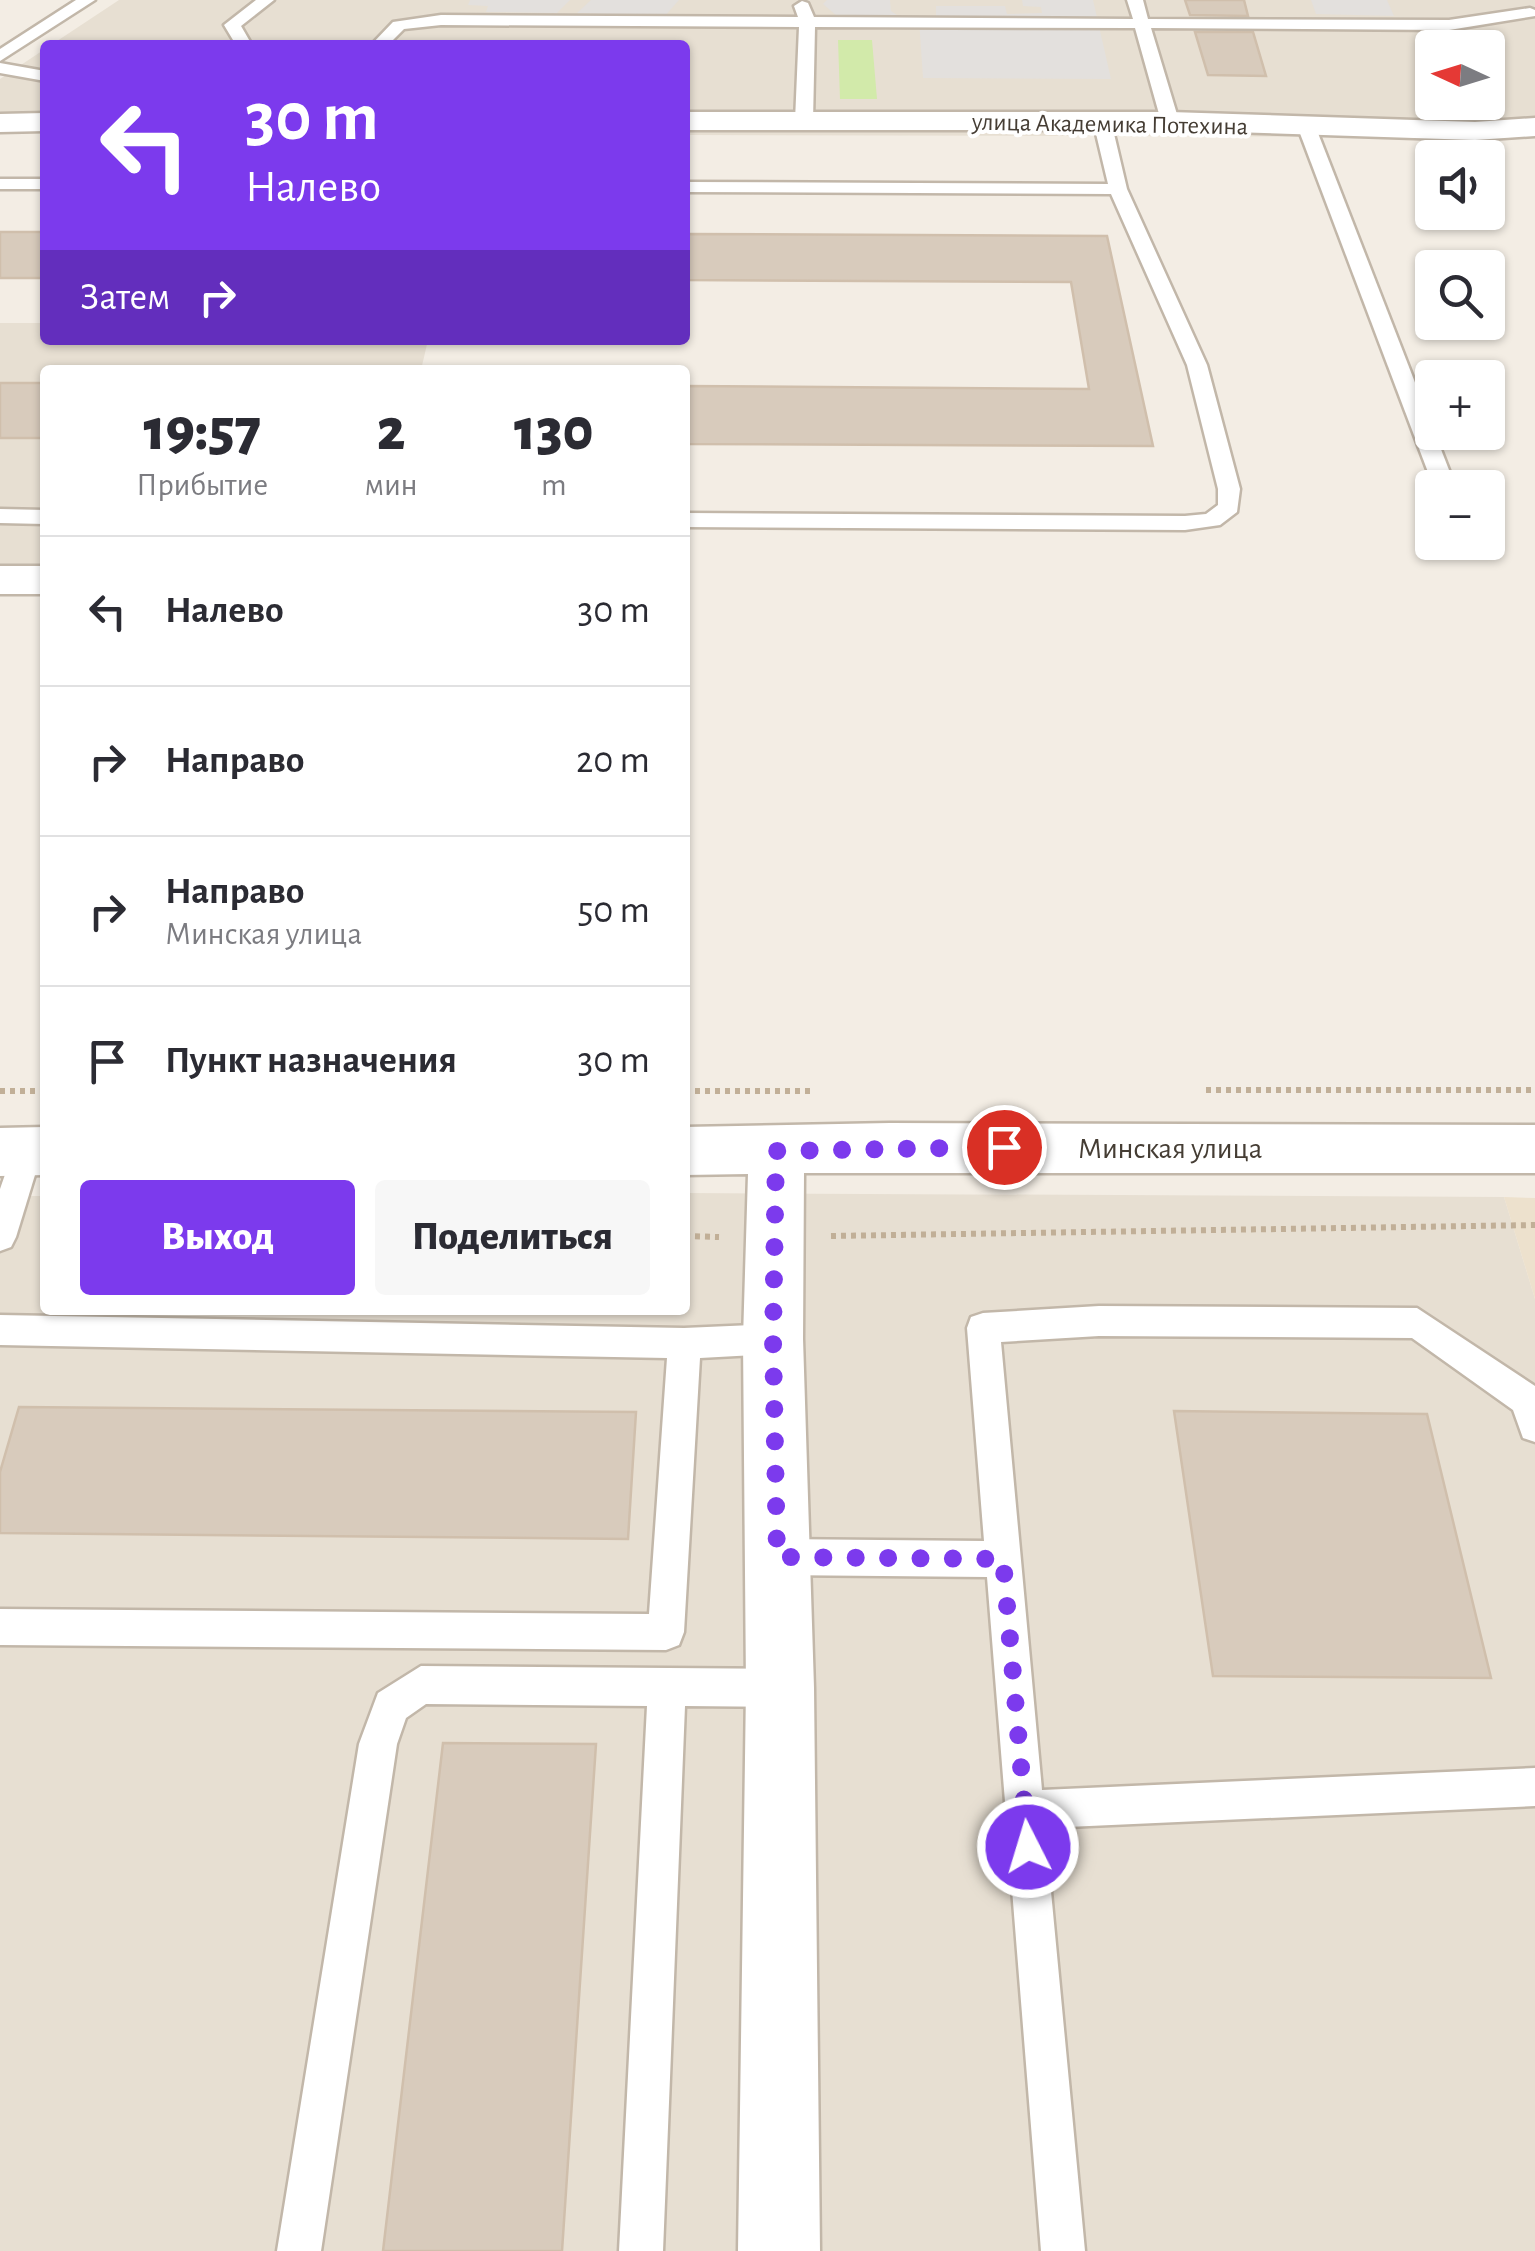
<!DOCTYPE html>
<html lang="ru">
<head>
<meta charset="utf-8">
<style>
	body { margin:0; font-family:"Alegreya Sans",sans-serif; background:#f7f7f7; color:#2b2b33; height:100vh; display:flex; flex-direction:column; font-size:38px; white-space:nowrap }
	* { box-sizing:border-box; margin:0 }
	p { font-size:32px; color:#7c7c81 }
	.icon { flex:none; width:55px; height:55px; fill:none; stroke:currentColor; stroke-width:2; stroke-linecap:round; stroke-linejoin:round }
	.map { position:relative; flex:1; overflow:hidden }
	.details { position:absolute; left:40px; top:365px; width:650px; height:950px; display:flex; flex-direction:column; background:#fff; border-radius:10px; box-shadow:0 2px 8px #0004 }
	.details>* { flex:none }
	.hud { position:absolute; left:40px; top:40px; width:650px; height:305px; border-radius:10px; box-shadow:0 2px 8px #0004; background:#7c3aed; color:#fff; overflow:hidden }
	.needle { width:65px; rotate:274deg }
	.controls { position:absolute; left:1415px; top:30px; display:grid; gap:20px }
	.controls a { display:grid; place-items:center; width:90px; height:90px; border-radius:10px; background:#fff; box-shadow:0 2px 8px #0004; font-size:50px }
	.pin { position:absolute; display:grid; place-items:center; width:85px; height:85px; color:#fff; margin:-42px; border:5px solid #fff; border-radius:50%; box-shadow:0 2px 10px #0007 }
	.me { position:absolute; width:110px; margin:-55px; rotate:355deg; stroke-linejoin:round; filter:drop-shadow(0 0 8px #0008) }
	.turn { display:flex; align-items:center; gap:35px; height:210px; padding:0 40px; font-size:45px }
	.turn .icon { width:130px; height:130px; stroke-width:2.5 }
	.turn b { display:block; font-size:70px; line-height:85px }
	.then { display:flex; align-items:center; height:95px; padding:0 40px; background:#0003; gap:20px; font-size:38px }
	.eta { display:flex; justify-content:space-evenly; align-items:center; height:170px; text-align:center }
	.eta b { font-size:60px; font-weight:800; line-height:70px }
	.cta { display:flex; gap:20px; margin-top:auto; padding:20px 40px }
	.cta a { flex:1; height:115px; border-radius:10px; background:#7c3aed; color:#fff; font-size:40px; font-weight:800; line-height:115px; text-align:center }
	.cta a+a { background:#f7f7f7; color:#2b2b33 }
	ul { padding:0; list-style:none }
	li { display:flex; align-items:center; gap:30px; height:150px; padding:0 40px; border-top:2px solid #e1e1e2 }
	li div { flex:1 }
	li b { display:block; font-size:38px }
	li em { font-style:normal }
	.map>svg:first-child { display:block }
</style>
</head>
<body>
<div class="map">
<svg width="1535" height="2251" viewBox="0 0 1535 2251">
	<rect width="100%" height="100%" fill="#f3ede4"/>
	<!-- residential -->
	<g fill="#e7dfd2" fill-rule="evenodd">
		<path d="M119,0H1535V137L685,135V45H51ZM1432,48H1488V102H1432Z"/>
		<path d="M45,49V114L0,115V79Z"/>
		<path d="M0,323H45V340H428L421,370H45V571H0Z"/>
		<path d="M685,1193L1504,1197L1535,1299V2251H0V1196H45V1310H685Z"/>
	</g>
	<!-- education -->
	<path fill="#ede1cd" d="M1504,1197L1535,1198V1299Z"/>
	<!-- green -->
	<path fill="#d2eaaa" d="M838,40H872L877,99H840Z"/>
	<!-- parking -->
	<g fill="#e3e0dd">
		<path d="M470,0H570L557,13L486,12L488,6L468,5Z"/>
		<path d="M591,0H679L665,16L577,13Z"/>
		<path d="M827,0H890L891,11L897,15L837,16L823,4Z"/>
		<path d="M1022,0H1093L1111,79L923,78L919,19H936V6H1005L1007,14L1042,13L1041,7L1023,6Z"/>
		<path d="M1311,0H1387L1394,16L1316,14Z"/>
	</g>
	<!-- building -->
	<g fill="#d8cbbc" stroke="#d0bfac" stroke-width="2.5">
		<path d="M1185,0H1244L1248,16L1190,15Z"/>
		<path d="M1195,32H1253L1266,76L1208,75Z"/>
		<rect x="0" y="232" width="45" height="46"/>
		<path d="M685,234L1107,236L1153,446L685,444V386L1089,389L1071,282L685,280Z"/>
		<rect x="0" y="383" width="45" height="55"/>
		<path d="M19,1407L636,1412L628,1539L0,1533V1472Z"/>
		<path d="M1174,1411L1427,1414L1491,1678L1213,1676Z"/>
		<path d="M443,1743L596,1744L562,2251H383Z"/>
	</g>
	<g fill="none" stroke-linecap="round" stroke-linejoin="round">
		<!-- lane casing -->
		<g stroke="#c2b7a9" stroke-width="5">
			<g id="lane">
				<path d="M76,0H95L0,61V49Z"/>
				<path d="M256,0H274L241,26L252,45H236L224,25Z"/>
				<path d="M1127,0H1143L1148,19L1449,20L1530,8L1535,10V16L1449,30L1151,28L1179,121L1170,126L1161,121L1135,28L815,27L813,121L804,126L795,121L799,27L441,25L404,29L388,45H371L393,22L441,15L798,17L794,6L802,1L808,3L814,17L1133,19Z"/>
				<path d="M0,63L45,71V81L0,73Z"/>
				<path d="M1102,116L1111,121L1127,189L1207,365L1240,489L1237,512L1220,525L1185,530L685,527V513L1185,516L1206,514L1218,505V489L1187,365L1111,194L685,192V182L1108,184L1093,121Z"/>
				<path d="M1307,123L1316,128L1456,488H1434L1298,128Z"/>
				<rect x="0" y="179" width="45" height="10"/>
				<path d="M0,509L45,510V524L0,523Z"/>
				<path d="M27,1139L38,1143L42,1152L16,1237L11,1247L0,1251V1189L16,1143Z"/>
				<path d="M1099,1306L1417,1308L1535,1386V1442L1523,1438L1513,1410L1412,1338L1099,1336L1001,1342L1042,1790L1535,1768V1806L1045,1828L1085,2251H1041L987,1577L777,1575L764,1570L759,1557L764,1544L777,1539L984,1541L967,1328L971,1317L983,1313Z"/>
				<path d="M0,1315L684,1328L773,1324L785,1328L789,1339L785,1350L773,1354L700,1358L684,1632L679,1645L666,1650L0,1645V1609L649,1614L667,1358L0,1345Z"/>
				<path d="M421,1666L780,1669L793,1675L799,1688L793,1701L780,1707L685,1706L663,2251H619L647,1706L426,1704L406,1718L397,1744L321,2251H277L359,1744L378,1693Z"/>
			</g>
		</g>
		<!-- street casing -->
		<g stroke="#c2b7a9" stroke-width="5">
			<g id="street">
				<path d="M685,112H1170L1475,122L1535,118V136L1475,140L1170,130H685Z"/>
				<path d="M45,113V131L0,132V114Z"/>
				<rect x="0" y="566" width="45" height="28"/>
				<path d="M890,1123L1535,1125V1173H804L803,1339L814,1688L820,2251H738L746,1688L743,1339L748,1174L685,1175V1127Z"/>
				<path d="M45,1127V1175L0,1176V1128Z"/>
			</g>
		</g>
		<!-- path -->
		<g stroke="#c1af97" stroke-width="6" stroke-dasharray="5 5" stroke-linecap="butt">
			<path d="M1206,1090H1535"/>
			<path d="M0,1091H45"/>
			<path d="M685,1091H814"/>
			<path d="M685,1236L719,1237"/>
			<path d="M831,1236L1535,1225"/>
		</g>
		<!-- lane -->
		<use href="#lane" fill="#fff" fill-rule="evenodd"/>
		<!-- street -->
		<use href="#street" fill="#fff" fill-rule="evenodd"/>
	</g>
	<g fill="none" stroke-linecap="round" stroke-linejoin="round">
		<!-- route -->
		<path stroke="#7c3aed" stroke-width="18" stroke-dasharray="0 32.4" d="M1004,1147L776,1151L773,1339L777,1557L1003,1559L1028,1847"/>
	</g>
	<g text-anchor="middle" stroke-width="8" stroke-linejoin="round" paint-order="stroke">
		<!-- far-street labels -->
		<g font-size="25" fill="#453d34" stroke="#fff">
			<text transform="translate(1110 123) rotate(1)" y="9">улица Академика Потехина</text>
		</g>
		<!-- street labels -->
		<g font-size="30" fill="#453d34" stroke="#fff">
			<text x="1170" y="1158">Минская улица</text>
		</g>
	</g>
</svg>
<div class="controls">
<a><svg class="needle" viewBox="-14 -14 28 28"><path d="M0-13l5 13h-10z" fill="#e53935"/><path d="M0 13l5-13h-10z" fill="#7c7c81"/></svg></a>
<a><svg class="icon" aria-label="sound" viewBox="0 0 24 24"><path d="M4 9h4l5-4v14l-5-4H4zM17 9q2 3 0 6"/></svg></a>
<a><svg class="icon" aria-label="search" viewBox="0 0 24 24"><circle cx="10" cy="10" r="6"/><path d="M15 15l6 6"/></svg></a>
<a>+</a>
<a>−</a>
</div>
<div class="pin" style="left:1004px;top:1147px;background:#d93025"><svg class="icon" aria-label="arrive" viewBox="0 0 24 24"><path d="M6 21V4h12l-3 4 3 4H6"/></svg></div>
<svg class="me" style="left:1028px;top:1847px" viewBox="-20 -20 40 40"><circle r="17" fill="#7c3aed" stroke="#fff" stroke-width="3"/><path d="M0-11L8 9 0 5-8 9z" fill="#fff"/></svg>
<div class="hud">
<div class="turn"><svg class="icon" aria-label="left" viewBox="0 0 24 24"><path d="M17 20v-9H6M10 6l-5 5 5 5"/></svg><div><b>30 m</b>Налево</div></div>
<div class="then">Затем<svg class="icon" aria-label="right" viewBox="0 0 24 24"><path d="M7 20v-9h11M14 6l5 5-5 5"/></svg></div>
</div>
<section class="details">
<div class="eta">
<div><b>19:57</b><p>Прибытие</p></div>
<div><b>2</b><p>мин</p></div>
<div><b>130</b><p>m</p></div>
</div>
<ul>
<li><svg class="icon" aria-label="left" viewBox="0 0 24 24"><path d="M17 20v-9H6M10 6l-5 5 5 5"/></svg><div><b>Налево</b></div><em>30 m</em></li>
<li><svg class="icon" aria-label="right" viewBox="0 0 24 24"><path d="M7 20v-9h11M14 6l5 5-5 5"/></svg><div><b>Направо</b></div><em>20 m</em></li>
<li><svg class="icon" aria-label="right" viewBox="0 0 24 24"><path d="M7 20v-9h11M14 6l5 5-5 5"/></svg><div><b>Направо</b><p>Минская улица</p></div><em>50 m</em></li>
<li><svg class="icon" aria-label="arrive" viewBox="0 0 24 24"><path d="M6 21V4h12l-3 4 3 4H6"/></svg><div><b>Пункт назначения</b></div><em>30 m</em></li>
</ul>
<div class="cta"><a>Выход</a><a>Поделиться</a></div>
</section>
</div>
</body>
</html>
